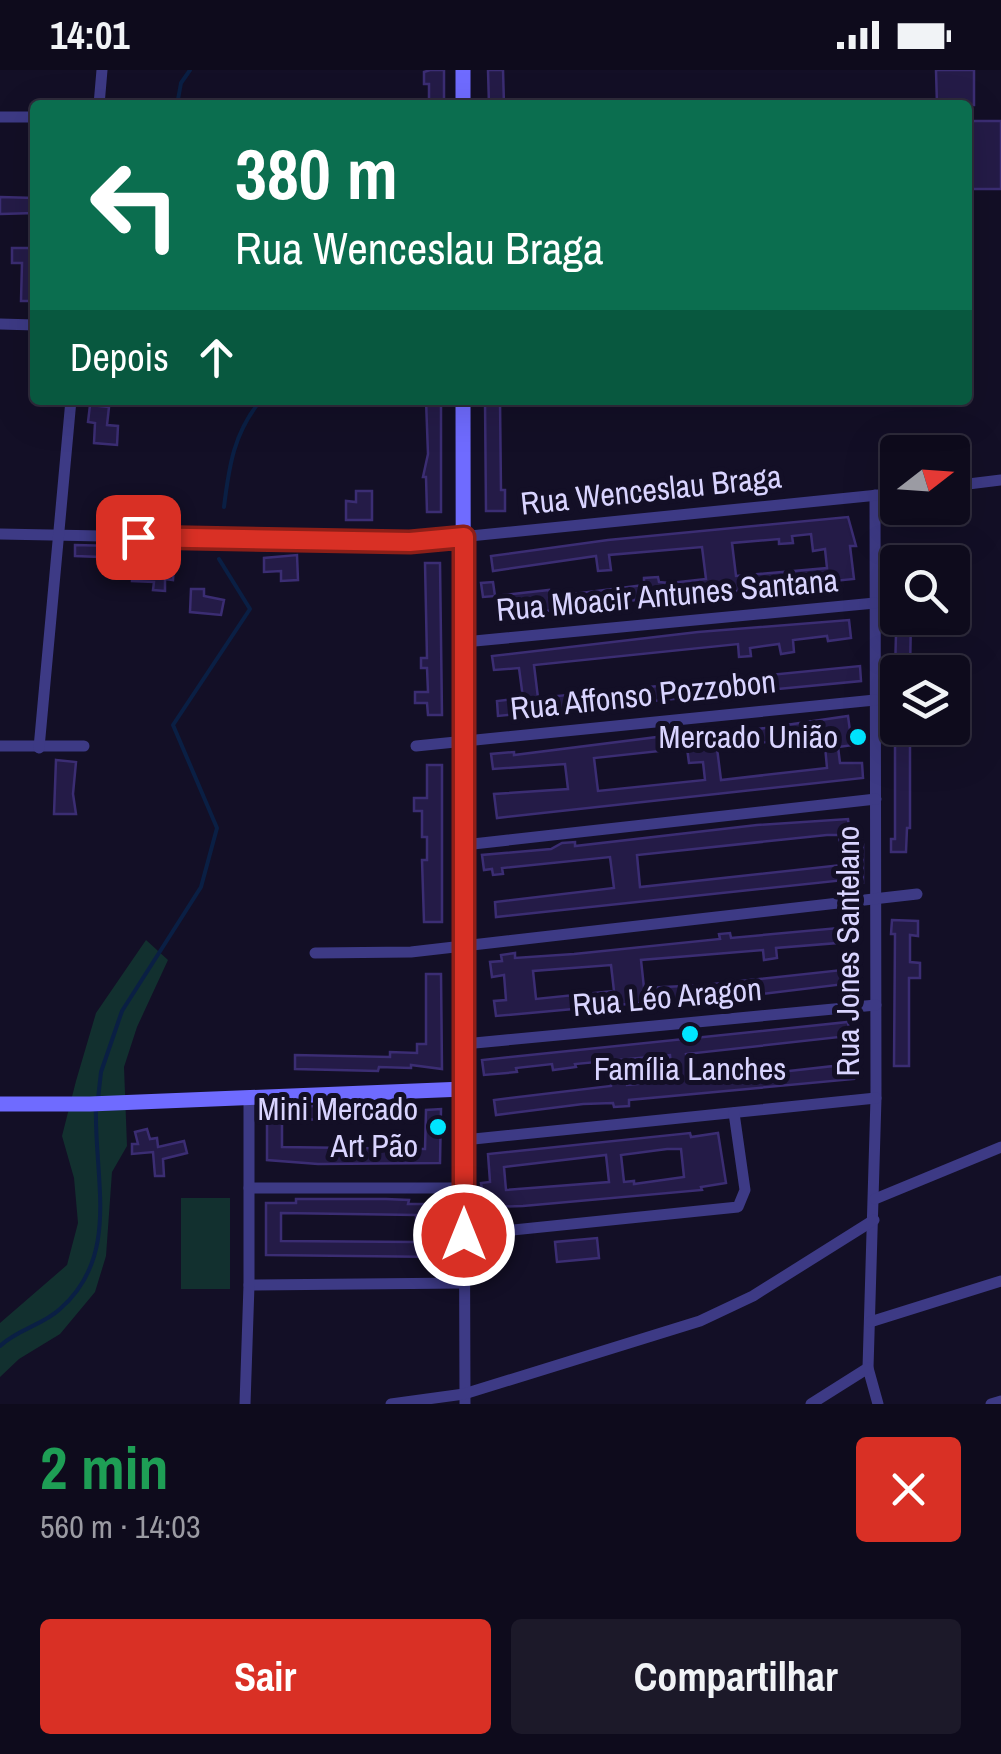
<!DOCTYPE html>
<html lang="pt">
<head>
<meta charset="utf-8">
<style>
	body { margin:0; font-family:"Archivo Narrow",sans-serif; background:#1c1929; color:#f1f3f6; height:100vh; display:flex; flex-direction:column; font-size:38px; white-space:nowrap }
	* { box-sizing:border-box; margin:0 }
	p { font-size:32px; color:#9b9ba3 }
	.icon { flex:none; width:55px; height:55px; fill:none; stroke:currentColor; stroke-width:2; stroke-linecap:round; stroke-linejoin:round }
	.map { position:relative; height:1334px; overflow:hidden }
	.sheet { display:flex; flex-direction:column; background:#0e0b1c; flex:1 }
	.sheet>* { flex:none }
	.hud { position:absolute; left:30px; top:30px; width:942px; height:305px; border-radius:10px; box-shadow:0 10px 40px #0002,0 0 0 2px #2e2b3b; background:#0b6e4f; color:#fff; overflow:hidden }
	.needle { width:65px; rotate:73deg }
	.buttons { position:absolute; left:880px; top:365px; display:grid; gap:20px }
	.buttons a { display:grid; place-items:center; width:90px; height:90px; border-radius:10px; background:#0e0b1c; box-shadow:0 10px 40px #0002,0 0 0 2px #2e2b3b; font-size:50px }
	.pin { position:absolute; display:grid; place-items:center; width:85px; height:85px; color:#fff; margin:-42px; border-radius:20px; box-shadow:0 5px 15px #0006 }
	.me { position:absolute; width:110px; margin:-55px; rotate:0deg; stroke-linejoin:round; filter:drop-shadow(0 0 8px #0008) }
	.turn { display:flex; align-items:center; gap:35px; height:210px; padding:0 40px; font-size:45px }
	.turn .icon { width:130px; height:130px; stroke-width:2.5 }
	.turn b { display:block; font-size:70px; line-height:85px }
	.then { display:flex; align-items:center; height:95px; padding:0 40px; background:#0003; gap:20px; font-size:38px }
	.round { display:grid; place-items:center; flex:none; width:105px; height:105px; border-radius:10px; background:#1c1929 }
	.overview { display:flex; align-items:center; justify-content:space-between; height:170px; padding:0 40px }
	h1 { font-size:60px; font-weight:800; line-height:75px; color:#1e9e55 }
	.button { display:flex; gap:20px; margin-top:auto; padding:20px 40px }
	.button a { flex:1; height:115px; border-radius:10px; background:#d93025; color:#fff; font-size:40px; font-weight:800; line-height:115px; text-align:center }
	.button a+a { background:#1c1929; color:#f1f3f6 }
	.status { display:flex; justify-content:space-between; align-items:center; height:70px; padding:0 50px; background:#0e0b1c; direction:ltr }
	.status svg { height:28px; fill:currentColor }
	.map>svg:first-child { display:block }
</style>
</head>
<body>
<div class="status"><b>14:01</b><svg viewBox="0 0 49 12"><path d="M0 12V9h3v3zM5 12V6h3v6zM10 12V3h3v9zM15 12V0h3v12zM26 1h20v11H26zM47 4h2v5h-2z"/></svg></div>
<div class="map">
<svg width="1001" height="1334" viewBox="0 0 1001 1334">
	<rect width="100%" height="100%" fill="#130f26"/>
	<!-- green -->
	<g fill="#12302f">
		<path d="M146,870L168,890L137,957L124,997L127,1076L112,1102L106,1186L95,1222L60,1264L19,1289L0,1307V1253L67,1195L78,1153L74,1108L62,1066L76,1011L96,943Z"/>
		<rect x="181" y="1128" width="49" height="91"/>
	</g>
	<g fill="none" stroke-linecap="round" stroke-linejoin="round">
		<!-- stream -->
		<g stroke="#0a1f44" stroke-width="4">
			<path d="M177,35L181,13L190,0"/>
			<path d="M224,437C229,396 234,362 261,330"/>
			<path d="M98,1029L101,1002L122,941L201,817L217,758L173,655L250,539L219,489"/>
			<path d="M0,1276C18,1259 43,1255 60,1239C121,1186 94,1109 96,1038"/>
		</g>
	</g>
	<!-- building -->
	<g fill="#241b47" stroke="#3b2d73" stroke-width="2.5" fill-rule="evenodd">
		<path d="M430,0H444V33H429V14H424V2Z"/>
		<path d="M488,0H503L504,35H489Z"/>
		<path d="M936,0H974V35H937Z"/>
		<rect x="968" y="51" width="33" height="68"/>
		<path d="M0,127L35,128V143L0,144Z"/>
		<path d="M12,178H35V231H21L22,193H12Z"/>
		<path d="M426,330H441V442H427L426,407H423L428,384Z"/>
		<path d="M485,330H500L501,420H505V441H486Z"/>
		<path d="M90,335L109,337L107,355L118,356L117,375L94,373L95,353L88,352Z"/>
		<path d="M356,421H372V450H346V431L356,432Z"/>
		<path d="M848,447L856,476H850L854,509L677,527V525L497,547L495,526L483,527L481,513L493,512L495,526L549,520V527L644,515V508L658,507L659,512L670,513L706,509L702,477L609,485L611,500L598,501L596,486L493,501L491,486L608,470ZM811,464L813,481L825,479L827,498L736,506L732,473L779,469V474L793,473L792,466Z"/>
		<path d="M75,475L114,476V479L166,483L165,492H174L173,510L165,509V521L153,520L154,512L132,511L133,496H101V487L75,486Z"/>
		<path d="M297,485L298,510L281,511V501L264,502V488Z"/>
		<path d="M425,493H440L442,645H428L427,633H415V622H428L427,598H421V588H427Z"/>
		<path d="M191,519H204V526L224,530L221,545L190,542Z"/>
		<path d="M890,548H911L910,602H895L896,564H890Z"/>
		<path d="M849,550L851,568L828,571L827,566L793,570L794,582L781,584L779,574L750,578L751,586L739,587L738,574L534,595L538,628L860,596L861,611L498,646L497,631L523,628L519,598L494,600L492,586L698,562Z"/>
		<path d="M848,646L850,661L860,660L861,674L838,677L840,693H862L863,708L497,748L494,724L568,719L565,694L493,699L491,684L514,682V685L697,662V665L758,659ZM824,665L827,698L721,710L717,678ZM687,678L689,693L703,692L705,710L598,721L594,688Z"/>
		<path d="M895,658H910V758H907L906,782H891V769H895Z"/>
		<path d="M56,690L76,692L73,724L76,744H54Z"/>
		<path d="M427,695H442V852H424L422,790H427V767H422V741H414V728H427Z"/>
		<path d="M848,749L850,767L860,766L863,774V813L845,815L844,810L496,847L495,832L614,818L610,787L502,798L503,804L493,805L492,799L484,800L482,785L551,779L562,773L575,772V776L757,755ZM827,765H839L842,795L640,817L637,785Z"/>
		<path d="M892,850L918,851V866L910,865V892L920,893V908H909V996H894L895,864H891Z"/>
		<path d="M849,857L850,872L776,878L777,888L764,890L763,880L641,890L644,918L704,915L851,899L853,913L711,930L683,929L496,946L494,931L506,930L504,905L492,907L490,892L502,891L501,885L515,883V888L574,884L720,869L719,864L730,863L731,868ZM611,895L614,921L536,929L533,901Z"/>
		<path d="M426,904H441L442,999L411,995V998L379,997L378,1001L295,999V985L390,987V982L417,983V974H426Z"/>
		<path d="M848,952L849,966L686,984L690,1012L852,994L854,1009L629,1030V1036L614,1037L613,1033L583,1034L496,1045L494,1030L611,1016V1013L626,1011L627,1015L647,1013V1010L672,1007L670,985L575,994L576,997L553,1000L552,994L516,998L517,1002L484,1005L482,990Z"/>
		<path d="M317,1036H409L408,1051L282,1049V1077L425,1079L426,1040L441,1039L440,1093L318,1094L267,1090V1038Z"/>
		<path d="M147,1059L150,1069L157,1068L158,1077L184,1071L187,1083L163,1089L164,1106H155L153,1082L132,1084V1074H138L135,1062Z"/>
		<path d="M690,1063L691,1067L718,1063L726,1113L701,1117L702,1120L523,1136L488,1137L487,1126H483L481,1113L490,1112L488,1084ZM667,1079H681L684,1107L634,1114V1111L624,1112L621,1085ZM606,1085L609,1112L506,1120L504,1097Z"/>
		<path d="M296,1129H386L409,1130L408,1134H440L441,1187L266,1185V1133H296ZM281,1143L416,1145V1172L281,1171Z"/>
		<path d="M597,1168L599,1188L557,1192L555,1172Z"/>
	</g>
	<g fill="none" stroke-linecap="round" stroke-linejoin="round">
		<!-- street -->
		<g stroke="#3d3a85" stroke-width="11">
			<path d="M99,35L102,0"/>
			<path d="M0,47H35"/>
			<path d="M0,254L35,255"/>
			<path d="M952,416L1001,410"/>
			<path d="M875,425L876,1028L868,1298L878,1334"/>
			<path d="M0,464L410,472L898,423"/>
			<path d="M464,572L875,533"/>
			<path d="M0,676H84"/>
			<path d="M416,676L875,630"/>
			<path d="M39,678L71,330"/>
			<path d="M464,775L876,729"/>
			<path d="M315,883L411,882L917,824"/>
			<path d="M464,974L876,935"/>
			<path d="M464,1019L465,1334"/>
			<path d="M464,1070L876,1028"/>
			<path d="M249,1118H464"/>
			<path d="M875,1129L1001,1077"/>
			<path d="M464,1165L738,1137L745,1120L734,1043"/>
			<path d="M249,1215L464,1213"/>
			<path d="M870,1252L1001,1211"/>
			<path d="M245,1334L249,1215V1027"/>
			<path d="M391,1334L464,1324L700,1251L753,1226L874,1150"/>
			<path d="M811,1334L868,1298"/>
			<path d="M991,1334L1001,1331"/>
		</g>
		<!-- secondary -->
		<g stroke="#6f6bff" stroke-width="15">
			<path d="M463,0V35"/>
			<path d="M0,1034H90L464,1019L463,330"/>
		</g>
	</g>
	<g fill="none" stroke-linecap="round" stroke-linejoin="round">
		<!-- route casing -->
		<g stroke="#8d1f18" stroke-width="25">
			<path id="route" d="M138,467L410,472L464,467V1165"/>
		</g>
		<!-- route -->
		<use href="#route" stroke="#d93025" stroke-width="18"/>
	</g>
	<!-- markers -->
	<g fill="#00e5ff" stroke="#130f26" stroke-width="4">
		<circle cx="858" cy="667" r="10"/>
		<circle cx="690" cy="964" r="10"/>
		<circle cx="438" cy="1057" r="10"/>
	</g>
	<g text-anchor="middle" stroke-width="10" stroke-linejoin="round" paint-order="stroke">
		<!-- street labels -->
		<g font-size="32" fill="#d9d4ff" stroke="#130f26">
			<text transform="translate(651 420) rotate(-6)" y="11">Rua Wenceslau Braga</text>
			<text transform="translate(667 525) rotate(-5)" y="11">Rua Moacir Antunes Santana</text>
			<text transform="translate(643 625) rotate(-6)" y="11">Rua Affonso Pozzobon</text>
			<text transform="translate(848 881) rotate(-90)" y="11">Rua Jones Santelano</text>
			<text transform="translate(667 927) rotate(-5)" y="11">Rua Léo Aragon</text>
		</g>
		<!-- poi labels -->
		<g font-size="32" fill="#d9d4ff" stroke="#130f26" text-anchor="end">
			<text x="838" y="678">Mercado União</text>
			<text x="690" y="1010" text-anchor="middle">Família Lanches</text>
			<text x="418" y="1050">Mini Mercado<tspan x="418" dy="37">Art Pão</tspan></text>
		</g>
	</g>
</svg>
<div class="buttons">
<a><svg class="needle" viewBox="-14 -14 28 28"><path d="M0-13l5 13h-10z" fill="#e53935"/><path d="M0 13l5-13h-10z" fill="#9b9ba3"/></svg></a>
<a><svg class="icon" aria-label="search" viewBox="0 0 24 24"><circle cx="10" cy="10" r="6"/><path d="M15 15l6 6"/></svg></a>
<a><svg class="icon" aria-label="layers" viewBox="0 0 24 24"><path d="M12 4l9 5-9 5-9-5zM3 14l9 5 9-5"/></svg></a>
</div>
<div class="pin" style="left:138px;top:467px;background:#d93025"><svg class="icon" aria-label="arrive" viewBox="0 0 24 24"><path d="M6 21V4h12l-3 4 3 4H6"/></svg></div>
<svg class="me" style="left:464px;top:1165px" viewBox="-20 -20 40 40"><circle r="17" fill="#d93025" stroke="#fff" stroke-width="3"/><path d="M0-11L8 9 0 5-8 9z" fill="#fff"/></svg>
<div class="hud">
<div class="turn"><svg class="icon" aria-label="left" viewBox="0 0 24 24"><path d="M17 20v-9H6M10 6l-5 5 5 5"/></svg><div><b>380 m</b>Rua Wenceslau Braga</div></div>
<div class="then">Depois<svg class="icon" aria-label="ahead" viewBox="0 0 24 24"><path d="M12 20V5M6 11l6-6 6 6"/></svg></div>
</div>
</div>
<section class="sheet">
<div class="overview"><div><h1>2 min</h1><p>560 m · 14:03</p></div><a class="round" style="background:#d93025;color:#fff"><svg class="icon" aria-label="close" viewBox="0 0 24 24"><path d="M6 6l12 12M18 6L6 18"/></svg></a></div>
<div class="button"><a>Sair</a><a>Compartilhar</a></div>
</section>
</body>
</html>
